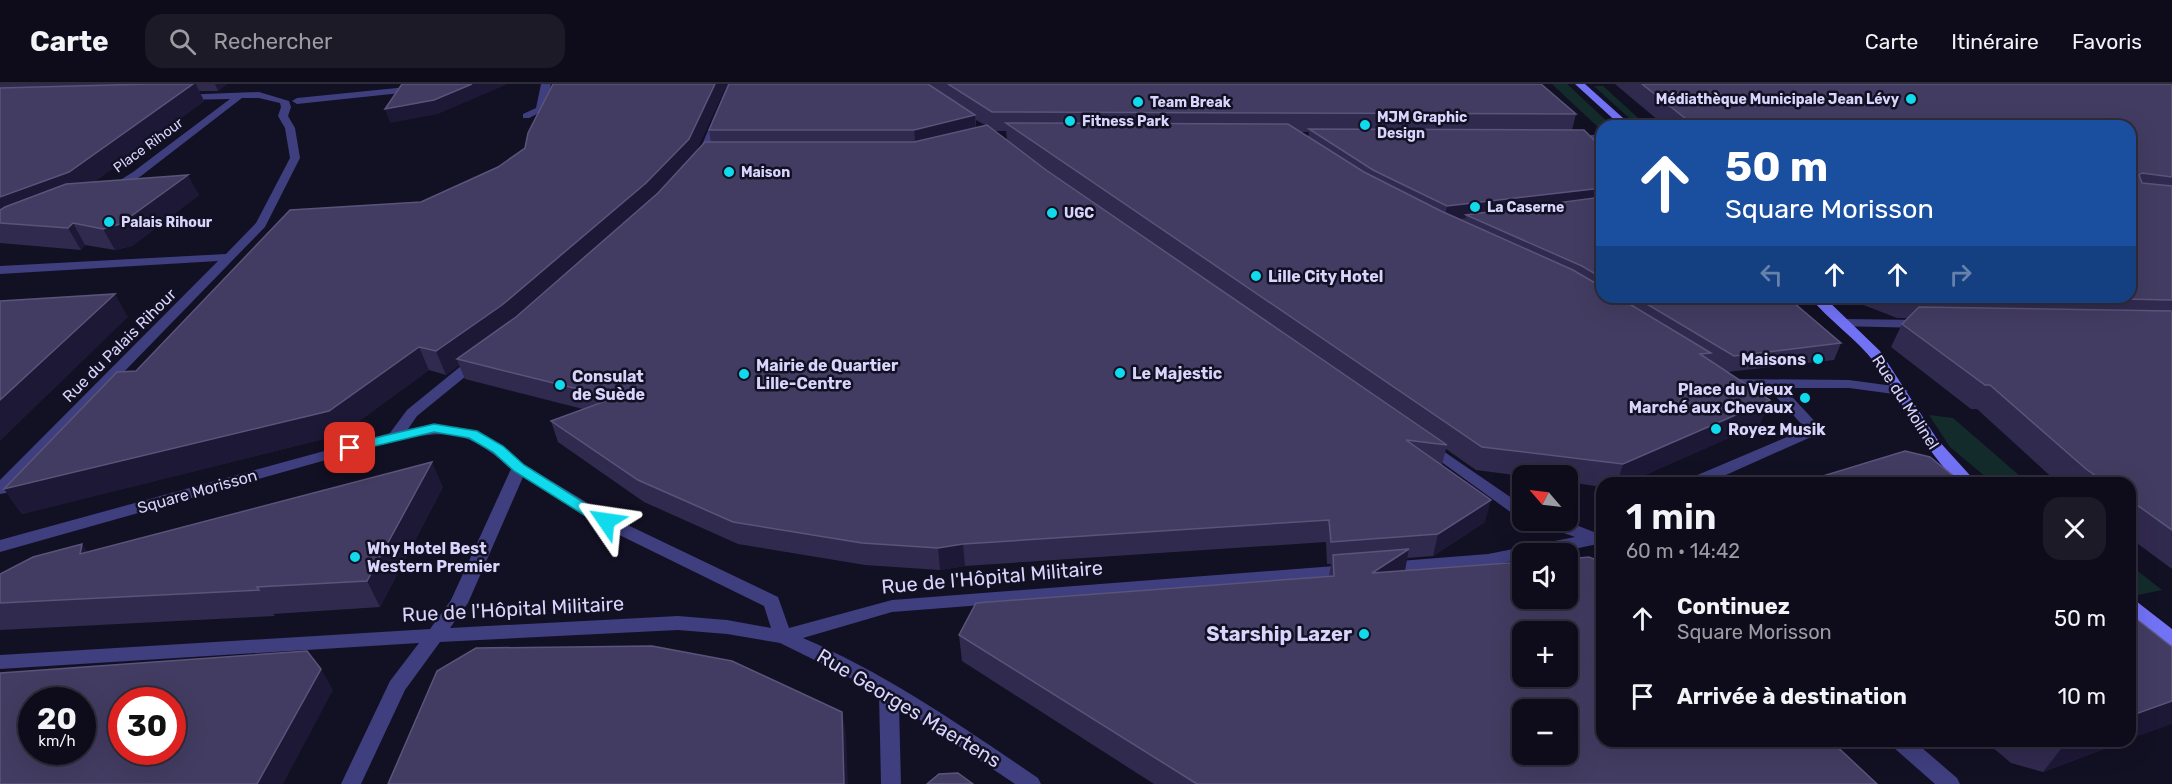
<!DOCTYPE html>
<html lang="fr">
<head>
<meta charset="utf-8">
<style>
	body { margin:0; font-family:Rubik,sans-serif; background:#1c1a27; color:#f1f3f6; height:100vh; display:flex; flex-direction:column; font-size:22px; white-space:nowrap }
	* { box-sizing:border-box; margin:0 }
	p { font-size:20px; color:#9b9ba2 }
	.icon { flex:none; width:33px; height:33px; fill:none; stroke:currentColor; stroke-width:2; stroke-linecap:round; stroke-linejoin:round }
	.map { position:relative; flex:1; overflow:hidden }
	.drawer { position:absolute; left:1596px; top:393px; width:540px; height:270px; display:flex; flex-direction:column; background:#0e0c1a; border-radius:18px; box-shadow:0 6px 24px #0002,0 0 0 2px #2e2c39 }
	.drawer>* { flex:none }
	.hud { position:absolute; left:1596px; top:36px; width:540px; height:183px; border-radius:18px; box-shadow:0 6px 24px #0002,0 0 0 2px #2e2c39; background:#1a4fa0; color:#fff; overflow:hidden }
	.needle { width:39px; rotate:298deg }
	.fabs { position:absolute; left:1512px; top:381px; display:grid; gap:12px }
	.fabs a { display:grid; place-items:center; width:66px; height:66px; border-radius:12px; background:#0e0c1a; box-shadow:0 6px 24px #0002,0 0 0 2px #2e2c39; font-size:30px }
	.speed { position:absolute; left:18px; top:603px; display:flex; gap:12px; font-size:30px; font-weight:700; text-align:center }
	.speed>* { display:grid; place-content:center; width:78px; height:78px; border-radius:50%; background:#0e0c1a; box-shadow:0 6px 24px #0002,0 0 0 2px #2e2c39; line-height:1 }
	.speed small { font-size:15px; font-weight:400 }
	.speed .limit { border:9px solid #d22; background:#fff; color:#111 }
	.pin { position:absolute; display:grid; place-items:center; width:51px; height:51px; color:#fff; margin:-26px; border-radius:12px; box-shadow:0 3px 9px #0006 }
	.me { position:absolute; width:66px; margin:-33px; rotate:302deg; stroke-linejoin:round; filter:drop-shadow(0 0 4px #0008) }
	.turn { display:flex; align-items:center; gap:21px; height:126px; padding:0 30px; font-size:27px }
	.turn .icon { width:78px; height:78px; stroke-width:2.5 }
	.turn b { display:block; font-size:42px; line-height:51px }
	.lanes { display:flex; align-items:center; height:57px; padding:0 30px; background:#0003; justify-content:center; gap:30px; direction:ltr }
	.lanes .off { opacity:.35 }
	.round { display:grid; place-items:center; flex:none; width:63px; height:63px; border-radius:18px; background:#1c1a27 }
	.overview { display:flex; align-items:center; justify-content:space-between; height:102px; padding:0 30px }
	h1 { font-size:36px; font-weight:600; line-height:45px }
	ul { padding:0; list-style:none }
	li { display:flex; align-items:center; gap:18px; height:78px; padding:0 30px }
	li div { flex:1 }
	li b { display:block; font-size:22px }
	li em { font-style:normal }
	header { display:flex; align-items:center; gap:36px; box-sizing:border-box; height:84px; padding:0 30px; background:#0e0c1a; border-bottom:2px solid #2e2c39 }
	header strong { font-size:28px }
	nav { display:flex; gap:33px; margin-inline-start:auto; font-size:21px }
	.search { width:420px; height:54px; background:#1c1a27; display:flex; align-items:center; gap:15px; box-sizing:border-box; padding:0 21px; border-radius:18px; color:#9b9ba2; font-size:22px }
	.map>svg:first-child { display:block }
</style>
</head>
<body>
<header>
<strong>Carte</strong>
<div class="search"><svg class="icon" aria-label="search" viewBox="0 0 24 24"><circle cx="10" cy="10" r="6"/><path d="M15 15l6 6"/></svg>Rechercher</div>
<nav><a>Carte</a><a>Itinéraire</a><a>Favoris</a></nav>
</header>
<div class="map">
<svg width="2172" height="700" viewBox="0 0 2172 700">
	<rect width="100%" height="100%" fill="#121023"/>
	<!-- green -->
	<g fill="#132c2b">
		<path d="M1552,0H1567L1612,42L1599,44Z"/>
		<path d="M1594,2H1603L1647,42H1638Z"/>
		<path d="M1929,331L1953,334L2028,399H1993L1950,363Z"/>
		<path d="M2130,481L2162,506L2138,511L2130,504Z"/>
	</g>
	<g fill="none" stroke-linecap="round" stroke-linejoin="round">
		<!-- street -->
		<g fill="#3f3e7e" fill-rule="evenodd">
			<path d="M541,0H551L545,26L529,34H523V30L536,24Z"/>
			<path d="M728,0H738L705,77L696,79L695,77Z"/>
			<path d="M417,2L420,3V7L297,20L292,17L297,14Z"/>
			<path d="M259,8L289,17L291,23L288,32L295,44L300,74L265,143L6,409L0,410V396L218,177L0,190V182L226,170L256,139L290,74L285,44L278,32L281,23L280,19L259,14H242L141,92L115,107L106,105L133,88L230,15L181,16L178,15V11Z"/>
			<path d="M1572,51H1602V57L1568,56L1567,54Z"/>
			<path d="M1844,235L1922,236L1929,240L1922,244L1839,242L1837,239L1839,236Z"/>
			<path d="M477,272L482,273L484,276L482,279L417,332L408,345L434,340L478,347L503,362L525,381L611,433L778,513L789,544L892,516L1348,481L1354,483L1357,487L1354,491L1348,493L892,528L803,554C887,590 963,643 1038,694L1041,700H1015L899,622L901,700H881L879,610L841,589L780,559L727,550L678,546L440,558L405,606L361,700H341L390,597L419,559L0,585V571L430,545L451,516L511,385C469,347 451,345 397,356L0,468V456L390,349L407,326L472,273ZM523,393L599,441L764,522L771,544L727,536L678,532L450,544L468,519Z"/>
			<path d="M1725,291L1737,295L1849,296L1901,303L1908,307L1901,311L1849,304H1784L1820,343L1822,346L1820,349L1708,399H1686L1688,395L1806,345L1768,304L1735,303L1718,295Z"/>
			<path d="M1427,356L1522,421V433L1516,432L1422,364L1419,361Z"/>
			<path d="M1537,436H1563L1594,448L1602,444V459L1551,470H1522V475L1488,482L1387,490L1381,488L1378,484L1381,480L1387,478L1488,470L1575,453L1539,440Z"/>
			<path d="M1890,657H1914L1957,694L1960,700H1935L1893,663Z"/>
		</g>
		<!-- secondary -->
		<g fill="#7272f5" fill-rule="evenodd">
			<path d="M1575,0H1585L1632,42H1621Z"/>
			<path d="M1810,213H1824L1880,267L1937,355L1977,399H1959C1922,365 1904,318 1875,279C1856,254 1829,237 1810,213Z"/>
			<path d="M2130,516L2136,517L2172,545V562L2165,560L2130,532Z"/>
		</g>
	</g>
	<!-- wall -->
	<g fill="#312a4f" fill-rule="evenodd">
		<path d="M0,0H227L218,7H199L204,17L94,98L199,111L132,162L115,166L85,161L81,166L0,159Z"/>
		<path d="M553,0H727L696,67L711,58L709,46L729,0H1541L1576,30L1572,46L1602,64V213H1787L1841,259L1834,276L1727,288L1770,316L1760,340L1627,399H1602V403L1568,398V392H1522L1476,386L1446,365L1442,381L1485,438L1433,472L1407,474L1405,487L1877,700H1154L962,577L959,551L1329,492L1331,480H1327L1326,458L965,482L940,486L865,481L738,460L644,418L558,358L551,337L583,325L465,295L459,281L446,291L429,286L340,351L22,430L4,405L136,287L421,118L498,83L525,64ZM976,36L985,41L976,44ZM994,47H1006L1007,56ZM1301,48H1309L1308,53Z"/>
		<path d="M1615,0H2172V485L2130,454V399H2058L1977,325H1971L1891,263L1902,240L1908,234H1897L1861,220L1853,213H2130V42H1665Z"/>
		<path d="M443,403L380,523L273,530L275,532L0,546V490L87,468Z"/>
		<path d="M1985,657H2125L2043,688L2011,679Z"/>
	</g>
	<!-- shaded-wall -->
	<g fill="#1d1836">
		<path d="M193,0H196L204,17L81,108L0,139V113Z"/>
		<path d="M215,0H227L218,7Z"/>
		<path d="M472,0H508L438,30L390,39L385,25Z"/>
		<path d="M715,0H727L693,75L651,119L510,243L457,275L459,281L446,291L436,267Z"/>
		<path d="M975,31L976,50L916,65L914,46Z"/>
		<path d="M188,91L199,111L132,162L115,166L103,145Z"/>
		<path d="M1602,104V117L1466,131V134L1444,137L1447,122Z"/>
		<path d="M73,139L85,161L81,166L68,144Z"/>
		<path d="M115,210L128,233L0,357V316Z"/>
		<path d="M419,263L429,286L340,351L22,430L4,405Z"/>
		<path d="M1770,316L1760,340L1627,399H1617L1623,380Z"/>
		<path d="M432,378L443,403L380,523L367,497Z"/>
		<path d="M1491,416L1485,438L1433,472L1438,450Z"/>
		<path d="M82,460L100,486L80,470Z"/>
		<path d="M963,460L965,482L940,486L938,464Z"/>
		<path d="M1409,465L1404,491L1372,489Z"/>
		<path d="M321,585L333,606L283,700H257Z"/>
		<path d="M2172,617V640L2130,655V632Z"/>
		<path d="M842,628L846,649L848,700H844Z"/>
		<path d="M2067,657H2125L2043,688Z"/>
	</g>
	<!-- building -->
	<g fill="#433c62" stroke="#5a547a" stroke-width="1.5" fill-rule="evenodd">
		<path d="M149,0H193L69,88L0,113V4Z"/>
		<path d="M402,0H472L434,16L385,25Z"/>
		<path d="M553,0H715L689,55L646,99L502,221L436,267L419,263L329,327L4,405L117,288L136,287L290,126L421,118L498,83L525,64L528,49Z"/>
		<path d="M729,0H928L975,31L914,46H709Z"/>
		<path d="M948,0H1541L1576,30L992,28Z"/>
		<path d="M1642,0H2172V93L2142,89L2139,91L2142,99L2172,102V216L2023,213H2130V42H1695Z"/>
		<path d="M1006,39L1288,40L1364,88L1441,127L1573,186L1602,203V213H1618L1711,269L1700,270L1770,316L1623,380L1482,363Z"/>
		<path d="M987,41L1046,86L1447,361L1406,356L1491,416L1438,450L1331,458L1329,436L963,460L938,464L862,459L733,438L638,396L551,337L614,314L457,275L516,233L658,109L705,58H914Z"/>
		<path d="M1309,45L1584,46L1602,64V104L1447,122L1373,86Z"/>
		<path d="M188,91L120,140L103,145L73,139L68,144L0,139V126L5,123L66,100Z"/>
		<path d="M1602,113V194L1582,182L1466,131Z"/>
		<path d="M115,210L0,316V217Z"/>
		<path d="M1635,213H1787L1841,259L1734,272Z"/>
		<path d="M1919,223L2172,227V446L2130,416V399H2106L2086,385L1990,301H1985L1902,240Z"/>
		<path d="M1905,367L1930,373L1962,399H1800Z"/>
		<path d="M432,378L367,497L257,503L259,506L0,519V490L33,473L82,460L80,470Z"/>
		<path d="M1409,465L1372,489L1522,478V514H1568V475L1589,473L1602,478V657H1831L1877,700H1197L959,551L976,519L1334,492L1333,471ZM1522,548H1568V592H1522ZM1522,626H1568V670H1522Z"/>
		<path d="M2130,530L2172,563V617L2130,632Z"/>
		<path d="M652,562L732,577L842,628L844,700H388L437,587L476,564Z"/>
		<path d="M307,567L321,585L257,700H0V589ZM32,616H82V668H32ZM122,616H172V668H122Z"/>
		<path d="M958,689L973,700H927L939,690Z"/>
	</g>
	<!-- route -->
	<path fill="#10dbec" stroke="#0a8e99" stroke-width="1.5" d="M434,340L477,347L503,362L524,381L613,437L606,442L600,441L514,387L493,368L469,354L434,348L350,368L343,364L345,361Z"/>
	<!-- markers -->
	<g fill="#10dbec" stroke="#121023" stroke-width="2">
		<circle cx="1911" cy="15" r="6"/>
		<circle cx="1138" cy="18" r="6"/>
		<circle cx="1070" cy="37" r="6"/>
		<circle cx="1365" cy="41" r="6"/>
		<circle cx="729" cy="88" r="6"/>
		<circle cx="1475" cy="123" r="6"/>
		<circle cx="1052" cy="129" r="6"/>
		<circle cx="109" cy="138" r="6"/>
		<circle cx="1256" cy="192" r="6"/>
		<circle cx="1818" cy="275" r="6"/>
		<circle cx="1120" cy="289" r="6"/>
		<circle cx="744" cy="290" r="6"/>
		<circle cx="560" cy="301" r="6"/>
		<circle cx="1805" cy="314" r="6"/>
		<circle cx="1716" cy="345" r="6"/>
		<circle cx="355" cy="473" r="6"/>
		<circle cx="1364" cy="550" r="6"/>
	</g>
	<g text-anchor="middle" stroke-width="5" stroke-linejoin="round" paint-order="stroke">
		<!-- far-poi labels -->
		<g font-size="14" font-weight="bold" fill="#d8d4fc" stroke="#121023" text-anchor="start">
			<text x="1899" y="20" text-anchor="end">Médiathèque Municipale Jean Lévy</text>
			<text x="1150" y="23">Team Break</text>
			<text x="1377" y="38">MJM Graphic<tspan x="1377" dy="16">Design</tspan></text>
			<text x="1082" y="42">Fitness Park</text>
			<text x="741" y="93">Maison</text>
			<text x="1487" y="128">La Caserne</text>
			<text x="1064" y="134">UGC</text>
			<text x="121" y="143">Palais Rihour</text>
		</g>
		<!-- far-street labels -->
		<g font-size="14" fill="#d8d4fc" stroke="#121023">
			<text transform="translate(148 61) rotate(-36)" y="5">Place Rihour</text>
		</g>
		<!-- poi labels -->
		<g font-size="16" font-weight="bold" fill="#d8d4fc" stroke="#121023" text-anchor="start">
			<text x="1268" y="198">Lille City Hotel</text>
			<text x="1806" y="281" text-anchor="end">Maisons</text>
			<text x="756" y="287">Mairie de Quartier<tspan x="756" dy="18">Lille-Centre</tspan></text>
			<text x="1132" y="295">Le Majestic</text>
			<text x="572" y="298">Consulat<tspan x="572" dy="18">de Suède</tspan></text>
			<text x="1793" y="311" text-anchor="end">Place du Vieux<tspan x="1793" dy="18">Marché aux Chevaux</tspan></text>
			<text x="1728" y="351">Royez Musik</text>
			<text x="367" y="470">Why Hotel Best<tspan x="367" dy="18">Western Premier</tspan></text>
		</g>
		<!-- street labels -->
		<g font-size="16" fill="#d8d4fc" stroke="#121023">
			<text transform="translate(119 261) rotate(-45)" y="6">Rue du Palais Rihour</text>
			<text transform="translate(1906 318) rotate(57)" y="6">Rue du Molinel</text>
			<text transform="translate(197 407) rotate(-16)" y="6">Square Morisson</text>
		</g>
		<!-- near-street labels -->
		<g font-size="20" fill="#d8d4fc" stroke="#121023">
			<text transform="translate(992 493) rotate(-5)" y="7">Rue de l'Hôpital Militaire</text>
			<text transform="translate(513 525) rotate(-3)" y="7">Rue de l'Hôpital Militaire</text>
			<text transform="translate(909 624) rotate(31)" y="7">Rue Georges Maertens</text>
		</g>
		<!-- near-poi labels -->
		<g font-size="20" font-weight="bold" fill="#d8d4fc" stroke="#121023" text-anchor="end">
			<text x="1352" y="557">Starship Lazer</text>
		</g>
	</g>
</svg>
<div class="fabs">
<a><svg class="needle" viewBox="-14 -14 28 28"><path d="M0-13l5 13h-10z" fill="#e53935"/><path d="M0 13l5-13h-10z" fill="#9b9ba2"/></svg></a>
<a><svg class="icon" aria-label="sound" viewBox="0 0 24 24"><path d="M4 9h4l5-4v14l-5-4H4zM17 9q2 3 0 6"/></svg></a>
<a>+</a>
<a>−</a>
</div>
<div class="speed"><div>20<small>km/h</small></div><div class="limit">30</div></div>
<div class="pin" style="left:350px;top:364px;background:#d93025"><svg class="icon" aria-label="arrive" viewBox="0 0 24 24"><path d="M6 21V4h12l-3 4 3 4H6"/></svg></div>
<svg class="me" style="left:606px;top:437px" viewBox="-20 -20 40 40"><path d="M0-17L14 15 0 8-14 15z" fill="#10dbec" stroke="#fff" stroke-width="4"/></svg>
<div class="hud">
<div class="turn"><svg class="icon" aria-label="ahead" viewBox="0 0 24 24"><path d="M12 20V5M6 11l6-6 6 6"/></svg><div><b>50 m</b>Square Morisson</div></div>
<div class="lanes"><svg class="icon off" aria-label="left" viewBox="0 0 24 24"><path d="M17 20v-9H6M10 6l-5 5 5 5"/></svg><svg class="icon" aria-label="ahead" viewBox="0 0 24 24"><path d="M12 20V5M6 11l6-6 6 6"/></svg><svg class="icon" aria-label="ahead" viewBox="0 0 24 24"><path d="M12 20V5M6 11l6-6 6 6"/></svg><svg class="icon off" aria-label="right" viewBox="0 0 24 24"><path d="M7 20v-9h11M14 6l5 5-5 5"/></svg></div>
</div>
<section class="drawer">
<div class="overview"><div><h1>1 min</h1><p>60 m · 14:42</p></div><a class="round"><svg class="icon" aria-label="close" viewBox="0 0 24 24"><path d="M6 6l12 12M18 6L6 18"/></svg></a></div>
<ul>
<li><svg class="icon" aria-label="ahead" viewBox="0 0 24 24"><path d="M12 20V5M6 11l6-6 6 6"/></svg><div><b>Continuez</b><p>Square Morisson</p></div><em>50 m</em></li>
<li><svg class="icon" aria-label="arrive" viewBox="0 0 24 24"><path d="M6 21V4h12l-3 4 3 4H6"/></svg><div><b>Arrivée à destination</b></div><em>10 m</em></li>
</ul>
</section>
</div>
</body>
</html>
